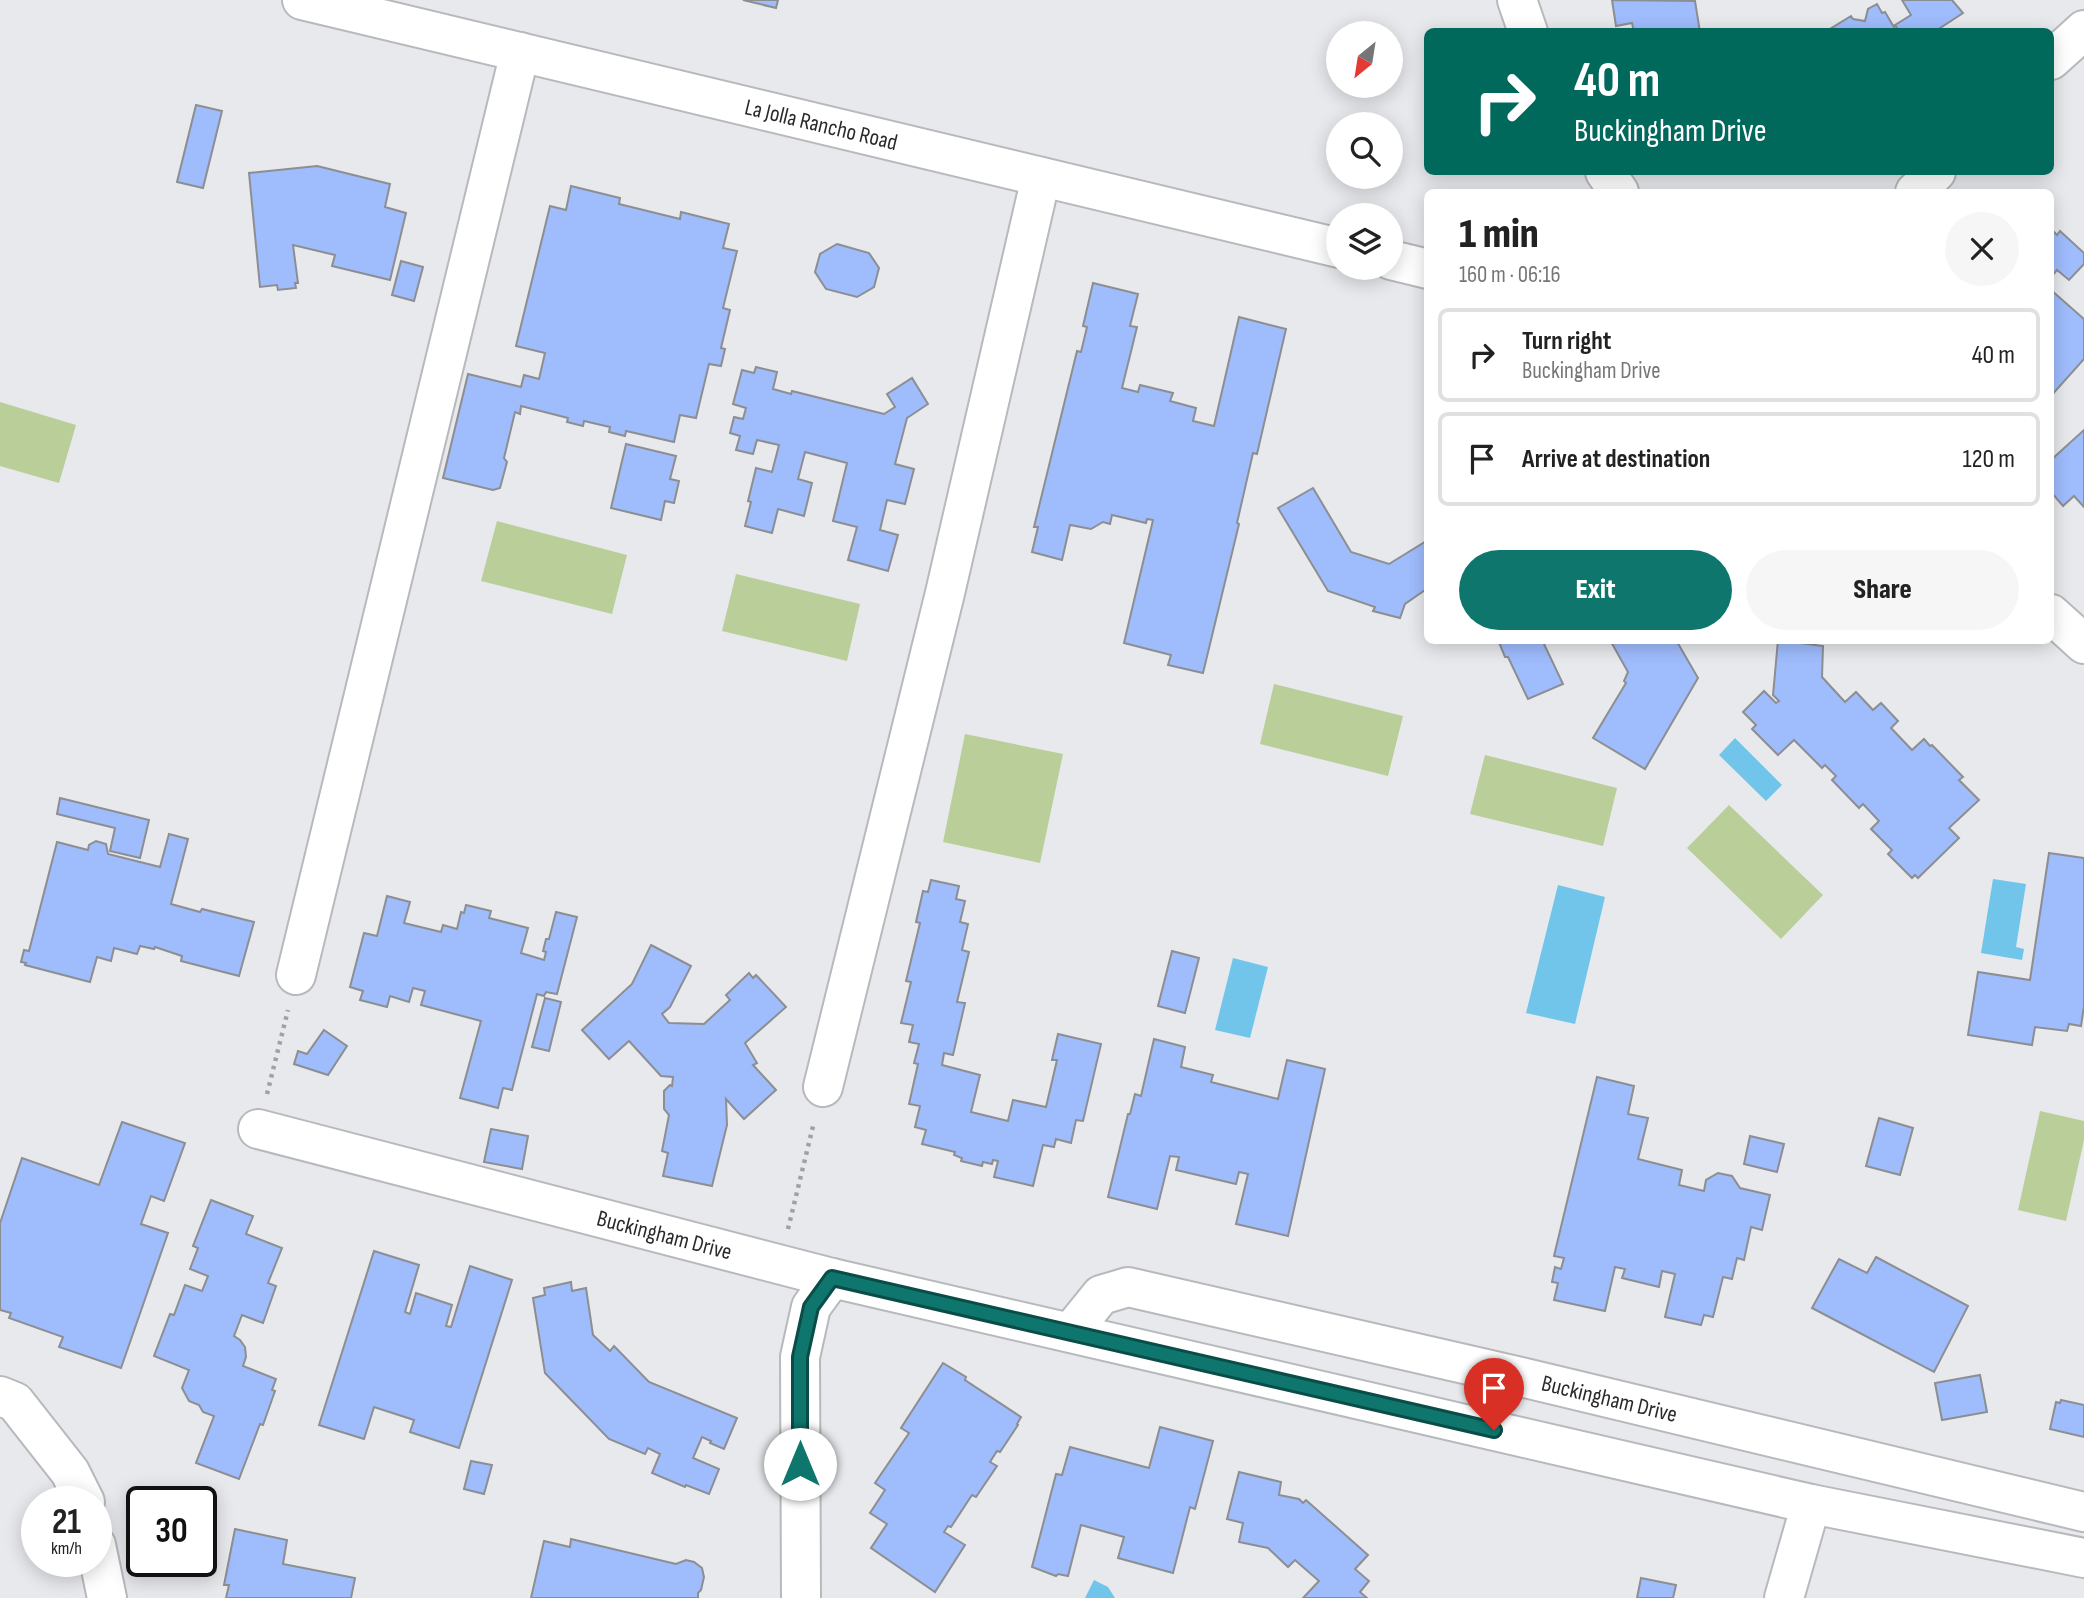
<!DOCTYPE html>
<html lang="en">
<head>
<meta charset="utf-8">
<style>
	body { margin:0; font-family:"Sofia Sans Condensed",sans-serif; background:#f6f6f6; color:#222; height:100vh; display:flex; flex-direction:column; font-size:26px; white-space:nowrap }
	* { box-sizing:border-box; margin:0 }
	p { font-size:23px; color:#767676 }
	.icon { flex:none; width:38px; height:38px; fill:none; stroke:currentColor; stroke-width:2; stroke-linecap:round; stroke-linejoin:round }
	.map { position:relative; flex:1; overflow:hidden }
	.drawer { position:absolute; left:1424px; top:189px; width:630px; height:455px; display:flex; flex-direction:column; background:#fff; border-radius:10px; box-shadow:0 4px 18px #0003 }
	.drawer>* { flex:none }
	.guide { position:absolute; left:1424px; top:28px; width:630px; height:147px; border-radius:10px; box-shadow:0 4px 18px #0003; background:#00695c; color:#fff; overflow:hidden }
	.needle { width:46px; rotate:210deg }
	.tools { position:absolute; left:1326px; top:21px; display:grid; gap:14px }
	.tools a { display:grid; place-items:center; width:77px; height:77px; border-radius:50%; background:#fff; box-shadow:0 4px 18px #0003; font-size:35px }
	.speed { position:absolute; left:21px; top:1486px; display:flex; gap:14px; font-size:35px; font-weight:700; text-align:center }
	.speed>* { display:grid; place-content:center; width:91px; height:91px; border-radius:50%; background:#fff; box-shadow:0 4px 18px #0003; line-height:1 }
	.speed small { font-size:18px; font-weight:400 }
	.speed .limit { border:4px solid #111; border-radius:10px; background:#fff; color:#111 }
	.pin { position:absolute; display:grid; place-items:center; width:60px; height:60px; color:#fff; margin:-72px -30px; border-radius:50% 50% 50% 0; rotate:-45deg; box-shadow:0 0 7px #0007 }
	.pin .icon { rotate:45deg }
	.me { position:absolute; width:77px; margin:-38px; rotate:0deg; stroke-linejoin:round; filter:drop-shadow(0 0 5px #0008) }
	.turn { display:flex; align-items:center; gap:24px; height:147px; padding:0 35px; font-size:32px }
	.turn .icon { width:91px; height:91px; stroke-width:2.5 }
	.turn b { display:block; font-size:49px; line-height:60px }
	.round { display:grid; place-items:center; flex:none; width:74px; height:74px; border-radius:37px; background:#f6f6f6 }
	.overview { display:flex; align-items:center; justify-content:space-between; height:119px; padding:0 35px }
	h1 { font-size:42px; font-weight:800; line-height:52px }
	.action { display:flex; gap:14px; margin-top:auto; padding:14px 35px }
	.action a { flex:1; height:80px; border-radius:42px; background:#0f766e; color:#fff; font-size:28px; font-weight:800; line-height:80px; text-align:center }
	.action a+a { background:#f6f6f6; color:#222 }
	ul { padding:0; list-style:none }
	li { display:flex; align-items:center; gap:21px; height:94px; margin:0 14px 10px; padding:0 21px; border:4px solid #e0e0e0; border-radius:10px }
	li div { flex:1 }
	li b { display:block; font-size:26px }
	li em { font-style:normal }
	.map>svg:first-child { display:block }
</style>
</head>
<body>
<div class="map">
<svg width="2084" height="1598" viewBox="0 0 2084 1598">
	<rect width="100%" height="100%" fill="#e7e9ec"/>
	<!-- green -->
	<g fill="#bace99">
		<path d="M0,402L76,425L59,483L0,466Z"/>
		<path d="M497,521L627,555L612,614L481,581Z"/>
		<path d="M736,574L860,604L847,661L722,631Z"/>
		<path d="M1274,684L1403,716L1388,776L1260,744Z"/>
		<path d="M965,734L1063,754L1040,863L943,842Z"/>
		<path d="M1485,755L1617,788L1603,846L1470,814Z"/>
		<path d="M1729,805L1823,895L1781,939L1687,848Z"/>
		<path d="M2040,1111L2084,1121V1140L2066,1221L2018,1210Z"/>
	</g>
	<!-- water -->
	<g fill="#71c5eb">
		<path d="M1735,738L1782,785L1766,801L1719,755Z"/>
		<path d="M1993,879L2026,884L2016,947L2024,949L2022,960L1981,953Z"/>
		<path d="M1558,885L1605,897L1575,1024L1526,1013Z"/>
		<path d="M1233,958L1268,967L1250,1038L1215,1030Z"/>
		<path d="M1094,1580L1108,1587L1115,1598H1085Z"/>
	</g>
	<!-- building -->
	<g fill="#9fbcfd" stroke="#8c8e91" stroke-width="2">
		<path d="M743,0H778L776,8Z"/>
		<path d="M1612,0L1695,1L1700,32H1634L1632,23L1616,26Z"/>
		<path d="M1902,0H1952L1963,13L1934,32H1831L1830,29L1851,16L1853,19L1865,21L1868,9L1877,4L1882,13L1885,12L1895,29L1897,28L1895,25L1911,15Z"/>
		<path d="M196,105L222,111L203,188L177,182Z"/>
		<path d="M317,166L390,184L385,207L406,213L390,280L332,266L335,255L293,245L298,283H295L296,288L278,290L277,285L260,287L249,173Z"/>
		<path d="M571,186L620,198L619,204L680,219L681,212L729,224L723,248L737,251L723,308L730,310L721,348L725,349L721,366L709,364L696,418L680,415L674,442L626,431L625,436L609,432L610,427L584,421L583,426L567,422L568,418L521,406L520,414L515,412L504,458L507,462L500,488L493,490L443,478L468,374L521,387L524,375L539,379L545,353L516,346L550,206L566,210Z"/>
		<path d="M2051,229L2057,235L2060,231L2084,253V264L2069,280L2057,270L2051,277Z"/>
		<path d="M837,244L869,253L879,268L874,287L857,297L826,289L815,272L820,254Z"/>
		<path d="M401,261L423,267L414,301L392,295Z"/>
		<path d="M1093,283L1138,294L1130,326L1137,327L1122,388L1138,392L1140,385L1173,393L1170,401L1196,408L1193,421L1214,426L1239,317L1286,329L1257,454L1253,453L1237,523L1239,524L1203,673L1168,665L1171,655L1124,643L1153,520L1147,519L1146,523L1112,515L1110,524L1103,522L1091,529L1070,525L1062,560L1032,552L1038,527H1034L1077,351L1081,352L1087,327L1083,326Z"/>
		<path d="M2051,290L2084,319V359L2051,396Z"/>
		<path d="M756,367L777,372L773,389L791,394L792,391L884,414L895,407L887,394L912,378L928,404L907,418L895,464L914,469L905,504L887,500L880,530L898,535L888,571L848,560L857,527L833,521L847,463L805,452L798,479L812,483L804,516L778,509L772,533L745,526L751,502L748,501L756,468L772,472L779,445L757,440L753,454L736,450L740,436L730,433L734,417L743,419L746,408L733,404L742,370L754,373Z"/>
		<path d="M2084,430V507L2074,496L2063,506L2051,492V460Z"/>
		<path d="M626,444L676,456L670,479L679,481L674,503L665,501L661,520L611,508Z"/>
		<path d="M1313,488L1351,552L1389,564L1428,540V588L1405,604L1400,618L1373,611L1375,607L1328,591L1278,508Z"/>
		<path d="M1498,640H1551L1544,644L1563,684L1528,699L1508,657H1505Z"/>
		<path d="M1610,640H1676L1698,678L1645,769L1593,738L1626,683L1624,681L1628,672Z"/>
		<path d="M1778,640L1823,646L1822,677L1845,702L1856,692L1873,710L1881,703L1898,721L1891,728L1912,750L1924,739L1930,746L1932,745L1963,777L1959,780L1979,800L1949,828L1959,838L1918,878L1915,875L1912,878L1888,854L1892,850L1871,829L1879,821L1863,804L1859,808L1832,780L1836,776L1825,765L1822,768L1794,740L1778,755L1752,729L1756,725L1743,712L1764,691L1776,703L1779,701L1773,695Z"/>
		<path d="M60,798L149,820L140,858L110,851L115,828L57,814Z"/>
		<path d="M169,834L188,839L171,904L200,912L202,909L254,922L239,976L181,961L182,956L155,947L154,949L140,946L137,954L114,948L111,961L97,957L90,982L25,965L26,963L21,962L24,950L29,951L57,842L88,850L89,845L96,841L106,844L108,854L160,867Z"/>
		<path d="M2049,853L2084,858V1006L2081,1026L2069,1024L2067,1031L2035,1027L2032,1045L1968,1035L1978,972L2030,980Z"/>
		<path d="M931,880L959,886L956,899L965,901L960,922L968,924L962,950L969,952L957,1002L965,1003L953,1055L944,1053L942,1065L980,1075L971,1112L1008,1121L1013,1100L1046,1107L1057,1060H1052L1058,1034L1101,1044L1083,1121L1076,1120L1071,1143L1056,1139L1054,1147L1043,1145L1033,1186L994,1177L998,1161L993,1160L992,1164L983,1162L982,1166L961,1161L962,1158L954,1155L955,1152L922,1144L926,1130L915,1127L920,1106L909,1104L918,1064L914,1063L919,1044L909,1042L913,1025L901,1023L911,982L906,981L920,923L916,922L923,891L928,892Z"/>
		<path d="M387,896L410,902L404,923L441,932L443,925L457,929L461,912L464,913L466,905L491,911L489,918L528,928L521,953L544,960L546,952L543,951L546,939H549L556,912L577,917L557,994L546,992L544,996L537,994L512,1090L503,1088L498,1108L460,1098L481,1021L421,1005L425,991L413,988L409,1002L390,996L387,1007L360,1000L363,991L350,987L364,933L377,936Z"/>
		<path d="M651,945L691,966L670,1007L662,1014L669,1023L704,1024L730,1000L726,995L749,973L753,978L756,975L786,1007L745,1043L757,1063L753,1065L776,1090L744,1119L726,1099L727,1125L712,1186L663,1176L668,1153L662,1151L669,1115L664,1109V1091L670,1085L672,1086L673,1077L661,1076L629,1041L609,1059L582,1030L632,984Z"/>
		<path d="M1172,951L1199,958L1185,1013L1158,1006Z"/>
		<path d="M545,998L561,1002L549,1051L532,1047Z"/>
		<path d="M324,1030L347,1046L328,1075L294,1064L298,1051L307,1054Z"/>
		<path d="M1154,1039L1185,1047L1181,1067L1213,1075L1211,1082L1278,1099L1287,1060L1325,1069L1288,1236L1236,1224L1248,1174L1239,1172L1236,1184L1176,1170L1179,1157L1170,1156L1157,1209L1108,1197L1128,1114H1130L1135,1094L1141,1096Z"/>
		<path d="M1597,1077L1634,1086L1628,1114L1648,1118L1638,1159L1682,1170L1679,1185L1704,1191L1706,1180L1718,1173L1732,1176L1740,1188L1770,1195L1762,1230L1751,1227L1744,1260L1737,1258L1732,1279L1723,1277L1713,1317L1704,1315L1701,1325L1665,1317L1675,1274L1662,1271L1659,1287L1622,1278L1625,1269L1615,1267L1605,1311L1554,1300L1558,1283L1552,1282L1555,1267L1561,1269L1564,1258L1554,1256Z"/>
		<path d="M1879,1118L1913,1128L1900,1175L1866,1166Z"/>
		<path d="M122,1122L185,1143L164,1201L151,1196L141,1224L168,1233L121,1368L59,1347L63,1337L9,1318L11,1313L0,1310V1223L22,1158L99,1185Z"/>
		<path d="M491,1129L528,1136L522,1169L484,1162Z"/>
		<path d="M1750,1136L1784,1144L1777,1172L1744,1164Z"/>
		<path d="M211,1200L253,1216L246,1234L282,1248L268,1283L276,1286L263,1323L242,1315L234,1336L240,1340L245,1347L246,1357L243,1366L276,1379L272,1390L275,1391L263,1425L260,1424L239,1479L196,1463L214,1416L203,1412L199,1405L189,1401L182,1388L189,1370L154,1356L170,1314L174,1315L185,1285L202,1291L208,1276L190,1269L198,1248L193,1246Z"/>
		<path d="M374,1251L419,1265L405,1312L410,1314L416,1293L452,1305L446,1326L451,1327L470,1266L512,1280L459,1448L410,1432L414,1420L374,1407L364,1439L319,1425Z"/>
		<path d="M1876,1257L1968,1306L1934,1372L1812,1308L1839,1259L1867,1273Z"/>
		<path d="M571,1282L572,1291L586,1288L593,1335L610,1351L614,1346L649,1382L737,1418L724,1449L710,1443L711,1441L702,1437L693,1458L719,1469L709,1494L686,1485L685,1487L652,1473L660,1454L648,1448L645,1454L609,1439L545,1373L533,1298L545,1295L544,1288Z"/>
		<path d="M943,1363L966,1377L965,1380L1021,1417L1017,1424L1018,1425L1000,1452L997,1451L990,1462L997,1466L976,1497L972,1495L951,1527L948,1526L944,1532L965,1545L935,1592L871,1548L887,1524L870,1513L885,1490L875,1483L909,1433L901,1428Z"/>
		<path d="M1980,1375L1987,1412L1942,1420L1935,1383Z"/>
		<path d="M2061,1400L2084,1405V1437L2050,1429L2056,1402L2060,1403Z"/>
		<path d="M1160,1427L1213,1441L1195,1509L1190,1507L1173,1573L1118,1558L1124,1537L1081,1525L1068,1576L1058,1574L1056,1576L1032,1567L1056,1474L1062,1475L1070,1447L1149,1468Z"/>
		<path d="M471,1461L492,1465L484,1494L464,1489Z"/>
		<path d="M1239,1472L1281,1482L1279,1495L1299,1499L1303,1503L1306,1500L1368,1555L1355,1569L1369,1581L1360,1592L1367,1598H1303L1319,1581L1295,1560L1288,1567L1268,1548L1239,1542L1243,1523L1227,1519Z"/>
		<path d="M235,1529L287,1540L283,1564L355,1578L351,1598H226L229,1585H224Z"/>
		<path d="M571,1539L676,1564L686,1560L694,1562L702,1568L704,1577L701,1590L698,1593V1598H531L544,1541L570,1547Z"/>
		<path d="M1641,1578L1676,1585L1673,1598H1637Z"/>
	</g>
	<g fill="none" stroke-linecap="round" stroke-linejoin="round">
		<!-- minor casing -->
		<g stroke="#b8b9bd" stroke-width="42">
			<g id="minor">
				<path id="s1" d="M302,0L1339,248"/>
				<path d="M2051,60L2084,30"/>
				<path d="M1915,192L1936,172"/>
				<path d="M1391,260L1428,269"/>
				<path d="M296,975L520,52"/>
				<path d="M823,1087L945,593L1041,177"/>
				<path id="s2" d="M258,1129L832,1278L1811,1504L2084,1558"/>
				<path id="s3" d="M1071,1332L1101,1295L1128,1287L1521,1377L2084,1512"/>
				<path d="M0,1396L15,1402L70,1472L85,1502"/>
				<path d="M96,1545L107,1598"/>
				<path d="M801,1598L800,1357L811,1307L832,1278"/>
				<path d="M1784,1598L1811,1504"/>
			</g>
		</g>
		<!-- tertiary casing -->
		<g stroke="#b8b9bd" stroke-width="42">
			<g id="tertiary">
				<path d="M1517,0L1528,32"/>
				<path d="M1605,172L1619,192"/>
				<path d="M2051,614L2084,644"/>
			</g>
		</g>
		<!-- path -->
		<g stroke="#a0a1a4" stroke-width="4.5" stroke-dasharray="3.5 5" stroke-linecap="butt">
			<path d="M267,1094L288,1010"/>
			<path d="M788,1229L814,1122"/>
		</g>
		<!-- minor -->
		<use href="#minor" stroke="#fff" stroke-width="38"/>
		<!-- tertiary -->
		<use href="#tertiary" stroke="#fff" stroke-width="38"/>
	</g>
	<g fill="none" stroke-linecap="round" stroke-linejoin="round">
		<!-- route casing -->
		<g stroke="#0a4d48" stroke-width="18">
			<path id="route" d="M800,1464V1357L811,1307L832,1278L1494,1430"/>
		</g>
		<!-- route -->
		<use href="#route" stroke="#0f766e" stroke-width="12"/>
	</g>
	<g text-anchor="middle" stroke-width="7" stroke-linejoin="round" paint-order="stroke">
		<!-- street labels -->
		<g font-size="23" fill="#2a2a2c" stroke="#f5f6fa">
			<text dy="8" stroke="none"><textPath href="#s1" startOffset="534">La Jolla Rancho Road</textPath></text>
			<text dy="8" stroke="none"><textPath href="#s2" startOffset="420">Buckingham Drive</textPath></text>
			<text dy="8" stroke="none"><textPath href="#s3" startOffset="570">Buckingham Drive</textPath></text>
		</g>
	</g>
</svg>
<div class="tools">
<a><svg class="needle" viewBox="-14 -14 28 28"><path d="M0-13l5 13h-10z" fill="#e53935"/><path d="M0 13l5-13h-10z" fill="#767676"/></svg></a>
<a><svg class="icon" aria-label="search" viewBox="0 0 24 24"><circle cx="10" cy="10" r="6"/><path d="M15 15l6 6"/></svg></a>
<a><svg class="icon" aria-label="layers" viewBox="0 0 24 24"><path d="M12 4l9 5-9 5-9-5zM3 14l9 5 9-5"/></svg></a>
</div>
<div class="speed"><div>21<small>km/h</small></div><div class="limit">30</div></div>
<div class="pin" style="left:1494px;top:1430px;background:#d93025"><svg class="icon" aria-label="arrive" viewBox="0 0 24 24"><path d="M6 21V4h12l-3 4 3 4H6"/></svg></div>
<svg class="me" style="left:800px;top:1464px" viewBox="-20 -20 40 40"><circle r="19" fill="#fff"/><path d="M0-13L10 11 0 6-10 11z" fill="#0f766e"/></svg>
<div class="guide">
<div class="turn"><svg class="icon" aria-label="right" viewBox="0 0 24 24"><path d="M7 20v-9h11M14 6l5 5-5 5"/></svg><div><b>40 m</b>Buckingham Drive</div></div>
</div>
<section class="drawer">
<div class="overview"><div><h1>1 min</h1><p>160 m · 06:16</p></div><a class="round"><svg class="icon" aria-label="close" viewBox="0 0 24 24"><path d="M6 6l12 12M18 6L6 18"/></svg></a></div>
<ul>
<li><svg class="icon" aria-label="right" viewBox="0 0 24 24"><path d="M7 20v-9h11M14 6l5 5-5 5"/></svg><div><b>Turn right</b><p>Buckingham Drive</p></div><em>40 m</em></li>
<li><svg class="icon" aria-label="arrive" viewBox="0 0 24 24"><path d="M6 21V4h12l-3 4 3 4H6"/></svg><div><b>Arrive at destination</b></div><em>120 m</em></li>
</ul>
<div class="action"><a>Exit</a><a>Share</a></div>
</section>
</div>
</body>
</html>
